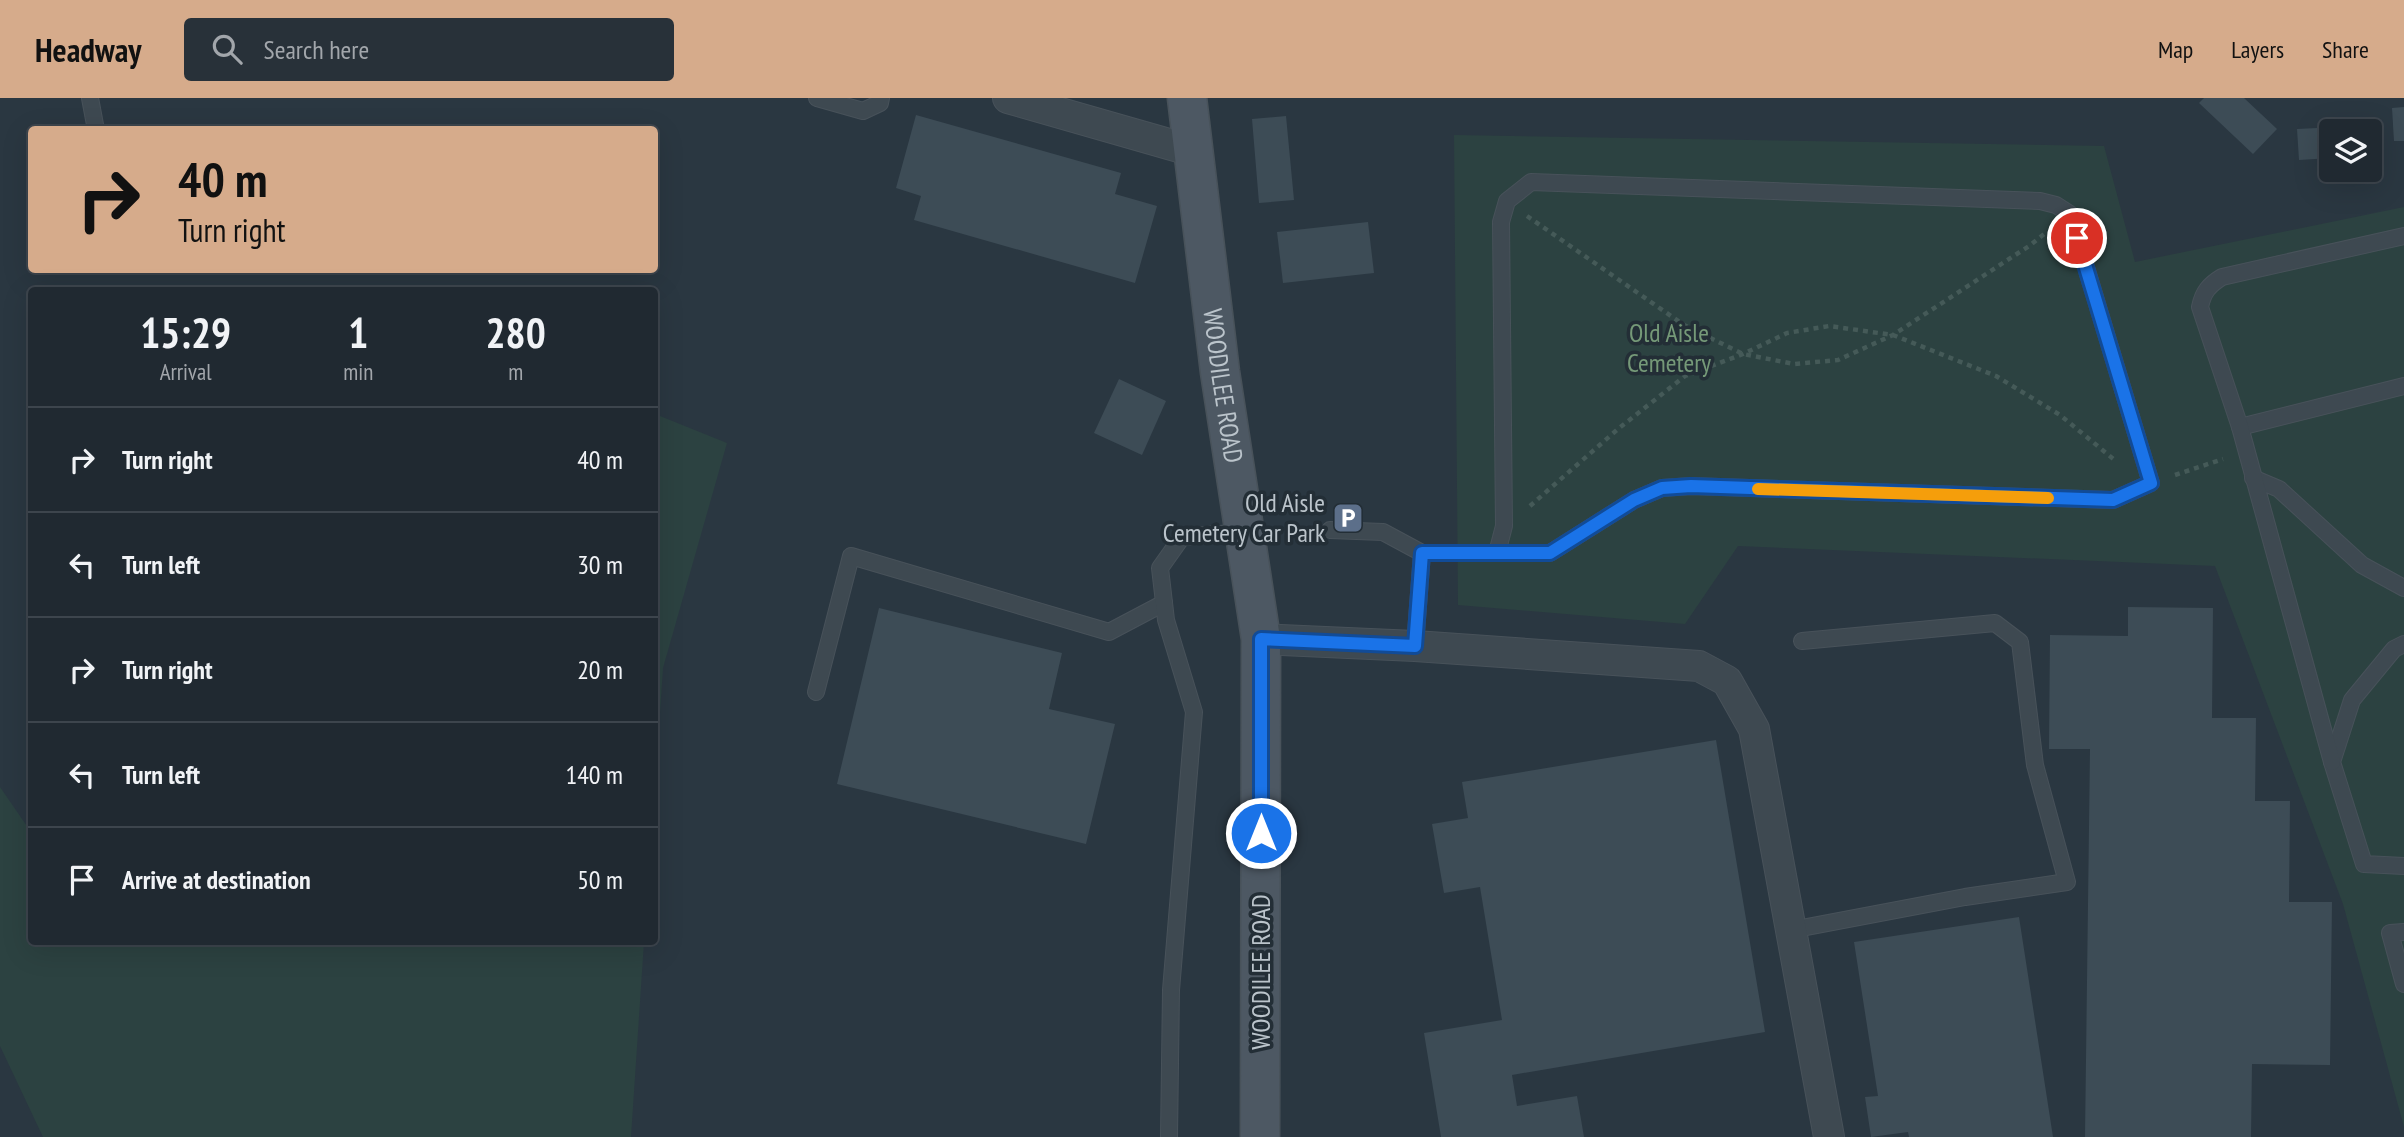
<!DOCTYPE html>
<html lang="en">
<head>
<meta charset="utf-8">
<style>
	body { margin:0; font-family:"PT Sans Narrow",sans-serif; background:#283139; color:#f1f3f6; height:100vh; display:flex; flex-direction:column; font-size:26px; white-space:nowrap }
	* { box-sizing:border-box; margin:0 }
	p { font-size:23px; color:#a2a6ab }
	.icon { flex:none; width:38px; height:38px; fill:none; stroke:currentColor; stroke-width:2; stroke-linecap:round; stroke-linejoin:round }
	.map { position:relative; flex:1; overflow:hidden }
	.details { position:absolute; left:28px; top:189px; width:630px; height:658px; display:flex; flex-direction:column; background:#202931; border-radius:7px; box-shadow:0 7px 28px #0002,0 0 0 2px #3d454d }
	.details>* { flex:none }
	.banner { position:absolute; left:28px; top:28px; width:630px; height:147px; border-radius:7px; box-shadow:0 7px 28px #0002,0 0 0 2px #3d454d; background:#d6ab8b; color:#111; overflow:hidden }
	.buttons { position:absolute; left:2319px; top:21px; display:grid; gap:14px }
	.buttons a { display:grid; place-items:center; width:63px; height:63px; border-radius:7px; background:#202931; box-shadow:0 7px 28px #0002,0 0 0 2px #3d454d; font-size:35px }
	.pin { position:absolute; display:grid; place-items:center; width:60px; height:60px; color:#fff; margin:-30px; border:4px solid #fff; border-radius:50%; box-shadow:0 2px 7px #0007 }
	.me { position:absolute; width:77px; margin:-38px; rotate:0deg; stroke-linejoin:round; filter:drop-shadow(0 0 5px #0008) }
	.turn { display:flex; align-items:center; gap:24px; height:147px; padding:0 35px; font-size:32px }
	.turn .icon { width:91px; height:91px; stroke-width:2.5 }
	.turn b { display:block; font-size:49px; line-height:60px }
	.eta { display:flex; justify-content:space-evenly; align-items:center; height:119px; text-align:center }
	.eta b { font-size:42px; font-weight:600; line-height:49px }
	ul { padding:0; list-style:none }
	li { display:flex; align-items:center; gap:21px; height:105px; padding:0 35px; border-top:2px solid #3d454d }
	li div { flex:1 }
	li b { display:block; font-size:26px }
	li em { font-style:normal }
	header { display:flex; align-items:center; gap:42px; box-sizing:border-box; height:98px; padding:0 35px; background:#d6ab8b; color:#111 }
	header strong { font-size:33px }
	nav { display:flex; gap:38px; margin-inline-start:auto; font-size:24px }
	.search { width:490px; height:63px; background:#283139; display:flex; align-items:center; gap:18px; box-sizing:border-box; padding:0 24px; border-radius:7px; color:#a2a6ab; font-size:26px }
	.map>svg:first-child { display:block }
</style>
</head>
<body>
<header>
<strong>Headway</strong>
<div class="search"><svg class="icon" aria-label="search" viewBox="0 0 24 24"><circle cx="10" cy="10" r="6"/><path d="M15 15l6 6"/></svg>Search here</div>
<nav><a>Map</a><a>Layers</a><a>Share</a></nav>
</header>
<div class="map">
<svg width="2404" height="1039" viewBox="0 0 2404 1039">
	<rect width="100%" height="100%" fill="#2a3741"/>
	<!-- green -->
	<g fill="#2c4241">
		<path d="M1454,37L2104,48L2135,164L2404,109V1029L2343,806L2215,468L1738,448L1685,526L1458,507Z"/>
		<path d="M655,316L727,345L663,570L655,691Z"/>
		<path d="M0,689L31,734L32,844H644L631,1039H43L0,948Z"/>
	</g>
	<!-- building -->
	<g fill="#3d4c56">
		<path d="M2204,0H2244L2277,31L2253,56L2199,5Z"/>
		<path d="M2404,9V43H2394L2392,10Z"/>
		<path d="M916,17L1121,75L1115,96L1157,108L1135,185L914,122L921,98L896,90Z"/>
		<path d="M1286,18L1294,102L1259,105L1252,21Z"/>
		<path d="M2378,27L2380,57L2370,58V33H2331V60L2299,62L2297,31Z"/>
		<path d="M1368,124L1374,175L1283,185L1277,134Z"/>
		<path d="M1119,281L1166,303L1142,357L1094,335Z"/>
		<path d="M2128,509L2213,510L2212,620H2256L2255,703H2290L2289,804H2332L2330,967L2252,966L2251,1039H2085L2090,651H2049L2050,537L2128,538Z"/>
		<path d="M879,510L1062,555L1049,611L1115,626L1086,746L837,686Z"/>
		<path d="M1716,642L1765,934L1512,977L1517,1008L1577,998L1584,1039H1441L1424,935L1502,922L1480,789L1444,795L1432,726L1468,720L1462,684Z"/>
		<path d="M2019,819L2053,1039H1909L1908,1034L1871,1039L1865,999L1878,998L1854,844Z"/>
	</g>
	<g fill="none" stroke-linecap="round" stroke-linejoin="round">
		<!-- lane casing -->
		<g stroke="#48525a" stroke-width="18">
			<g id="lane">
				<path d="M90,0L96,32"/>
				<path d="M817,0L863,13L880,5L881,0"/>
				<path d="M1531,84L2040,103L2056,107L2070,116L2151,385L2113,402L1691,388L1662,390L1634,402L1550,455H1497L1504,428L1501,124L1507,103Z"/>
				<path d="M2240,329L2404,288"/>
				<path d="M2253,380L2279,391L2362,467L2404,490"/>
				<path d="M1330,432L1383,434L1422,455L1415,548"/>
				<path d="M1422,455H1497"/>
				<path d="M2404,546L2394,551L2352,602L2332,664L2364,766L2404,768"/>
				<path d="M816,594L851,458L1109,534L1164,505"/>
				<path d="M2332,664L2240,329L2200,209C2203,194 2209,187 2222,179L2404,138"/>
				<path d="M1791,832L1965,799L2067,784L2035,667L2020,544L1995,525L1802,543"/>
				<path d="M2404,834L2390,835L2404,886"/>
				<path d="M1169,1039L1171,892L1194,614L1166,522L1160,470L1182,439L1245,434"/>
			</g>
		</g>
		<!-- street casing -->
		<g stroke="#48525a" stroke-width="32">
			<g id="street">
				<path d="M1008,0L1193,53"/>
				<path d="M1261,541L1415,548L1699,568L1727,583L1754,631L1829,1039"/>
			</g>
		</g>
		<!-- secondary casing -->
		<g stroke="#48525a" stroke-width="41">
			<g id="secondary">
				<path id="s1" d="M1187,0L1220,274L1261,541L1260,1039"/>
			</g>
		</g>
		<!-- path -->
		<g stroke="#455a58" stroke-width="4.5" stroke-dasharray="5 5" stroke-linecap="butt">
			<path d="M1527,118L1684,227L1743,256L1794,266L1838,262L1893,237L2029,148L2048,133"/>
			<path d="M2175,377L2223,361"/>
			<path d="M1530,408L1618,331L1685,278L1743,256L1787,235L1829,228L1893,237L1996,278L2060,317L2117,364"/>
		</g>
		<!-- lane -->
		<use href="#lane" stroke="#3e4951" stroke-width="16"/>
		<!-- street -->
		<use href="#street" stroke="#3e4951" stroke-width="30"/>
		<!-- secondary -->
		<use href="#secondary" stroke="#4d5863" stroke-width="38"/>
	</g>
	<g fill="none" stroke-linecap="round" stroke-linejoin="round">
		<!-- route casing -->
		<g stroke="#114b97" stroke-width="18">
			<path id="route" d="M1261,735V541L1415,548L1422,455H1550L1634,402L1662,390L1691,388L2113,402L2151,385L2077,140"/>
		</g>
		<!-- route -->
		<use href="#route" stroke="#1a73e8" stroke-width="12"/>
		<!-- slow -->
		<path stroke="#f59e0b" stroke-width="12" d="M1758,391L2048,400"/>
	</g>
	<!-- icons -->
	<defs>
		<g id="parking-square" transform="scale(1.575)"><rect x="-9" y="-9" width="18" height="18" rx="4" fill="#5c6f8a" stroke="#232e36"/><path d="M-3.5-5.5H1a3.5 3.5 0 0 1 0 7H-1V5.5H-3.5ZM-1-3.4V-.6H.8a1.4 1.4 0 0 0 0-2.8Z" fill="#fff"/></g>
	</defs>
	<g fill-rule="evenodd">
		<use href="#parking-square" x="1348" y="420"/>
	</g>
	<g text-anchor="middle" stroke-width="7" stroke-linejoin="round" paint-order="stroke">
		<!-- park labels -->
		<g font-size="26" fill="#759978" stroke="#232e36">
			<text x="1669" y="244">Old Aisle<tspan x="1669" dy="30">Cemetery</tspan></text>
		</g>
		<!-- street labels -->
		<g font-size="26" fill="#bbc4cb" stroke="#232e36">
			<text dy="9" stroke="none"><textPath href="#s1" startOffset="290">WOODILEE ROAD</textPath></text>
			<text transform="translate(1261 874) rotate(-90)" y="9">WOODILEE ROAD</text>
		</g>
		<!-- poi labels -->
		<g font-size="26" fill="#bbc4cb" stroke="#232e36" text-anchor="end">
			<text x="1325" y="414">Old Aisle<tspan x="1325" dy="30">Cemetery Car Park</tspan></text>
		</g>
	</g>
</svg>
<div class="buttons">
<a><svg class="icon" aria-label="layers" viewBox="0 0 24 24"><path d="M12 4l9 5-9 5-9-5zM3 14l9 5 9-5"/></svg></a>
</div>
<div class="pin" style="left:2077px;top:140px;background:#d93025"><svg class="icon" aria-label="arrive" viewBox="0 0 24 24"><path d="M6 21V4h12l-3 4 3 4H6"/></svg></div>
<svg class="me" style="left:1261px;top:735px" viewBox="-20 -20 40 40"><circle r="17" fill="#1a73e8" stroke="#fff" stroke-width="3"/><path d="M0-11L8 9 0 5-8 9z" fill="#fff"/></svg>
<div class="banner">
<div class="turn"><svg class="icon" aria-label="right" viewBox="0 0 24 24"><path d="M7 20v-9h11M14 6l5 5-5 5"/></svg><div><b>40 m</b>Turn right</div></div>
</div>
<section class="details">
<div class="eta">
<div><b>15:29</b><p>Arrival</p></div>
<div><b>1</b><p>min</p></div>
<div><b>280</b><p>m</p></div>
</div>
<ul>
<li><svg class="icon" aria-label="right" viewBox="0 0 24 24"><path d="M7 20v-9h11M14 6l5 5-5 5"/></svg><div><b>Turn right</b></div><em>40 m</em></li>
<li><svg class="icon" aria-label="left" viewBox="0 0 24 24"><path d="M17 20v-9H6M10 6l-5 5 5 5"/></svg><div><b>Turn left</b></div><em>30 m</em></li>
<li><svg class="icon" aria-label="right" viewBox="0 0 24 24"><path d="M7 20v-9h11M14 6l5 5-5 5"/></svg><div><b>Turn right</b></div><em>20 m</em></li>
<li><svg class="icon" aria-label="left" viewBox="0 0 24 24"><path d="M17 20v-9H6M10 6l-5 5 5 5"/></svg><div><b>Turn left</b></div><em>140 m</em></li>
<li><svg class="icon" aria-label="arrive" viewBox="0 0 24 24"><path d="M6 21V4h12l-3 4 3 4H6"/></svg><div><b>Arrive at destination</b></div><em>50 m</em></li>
</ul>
</section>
</div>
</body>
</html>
